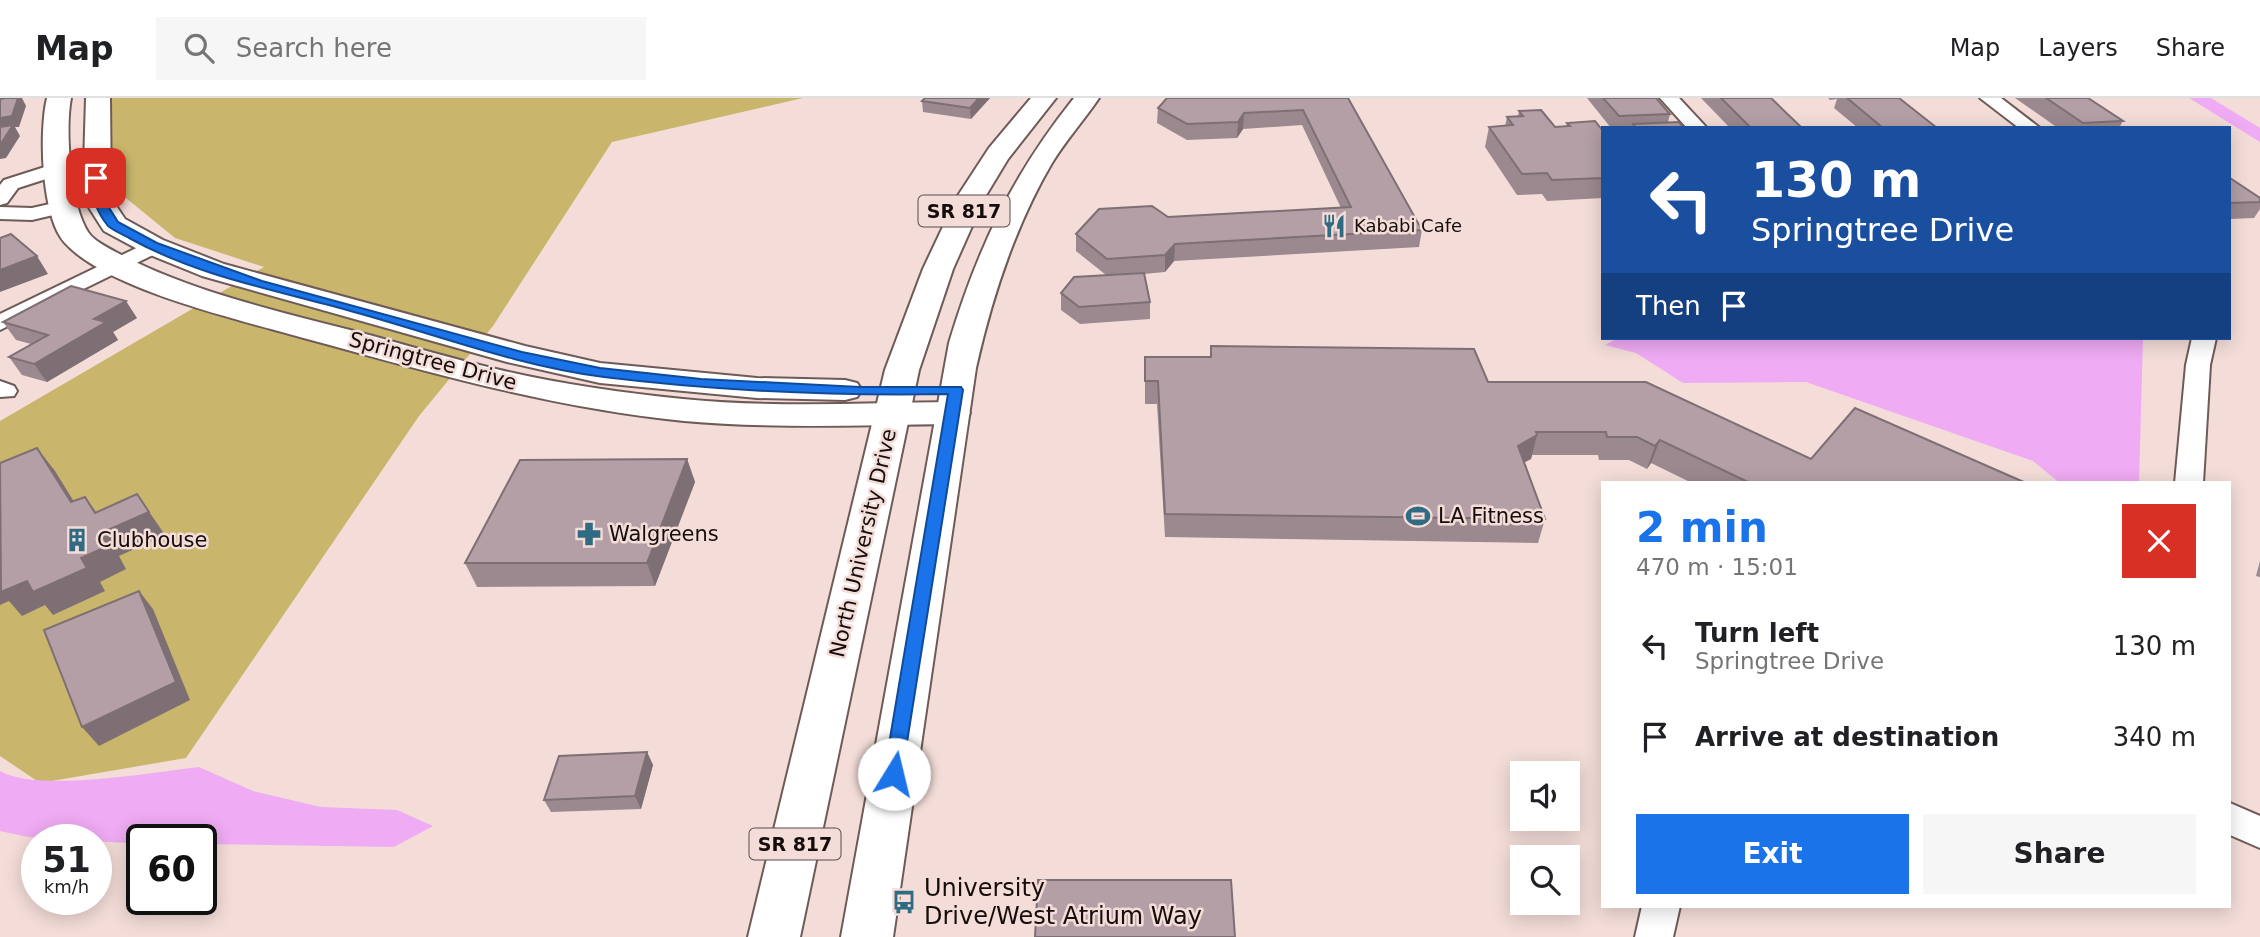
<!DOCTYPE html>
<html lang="en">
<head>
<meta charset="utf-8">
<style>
	body { margin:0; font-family:"DejaVu Sans",sans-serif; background:#f6f6f6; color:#202124; height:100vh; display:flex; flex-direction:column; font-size:26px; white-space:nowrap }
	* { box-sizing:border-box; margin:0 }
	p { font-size:23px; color:#757577 }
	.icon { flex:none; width:38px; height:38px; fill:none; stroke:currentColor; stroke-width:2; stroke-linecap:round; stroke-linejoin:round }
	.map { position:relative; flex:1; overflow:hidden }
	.drawer { position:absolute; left:1601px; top:383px; width:630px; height:427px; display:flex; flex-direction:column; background:#fff; border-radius:0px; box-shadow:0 4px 18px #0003 }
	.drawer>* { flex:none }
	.banner { position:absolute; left:1601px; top:28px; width:630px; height:214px; border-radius:0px; box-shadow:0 4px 18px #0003; background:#1a4fa0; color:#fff; overflow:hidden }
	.fabs { position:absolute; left:1510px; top:663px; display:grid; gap:14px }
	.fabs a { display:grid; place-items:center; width:70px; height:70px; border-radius:0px; background:#fff; box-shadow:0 4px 18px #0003; font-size:35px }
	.speed { position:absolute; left:21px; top:726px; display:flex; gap:14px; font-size:35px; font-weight:700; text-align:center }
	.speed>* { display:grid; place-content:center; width:91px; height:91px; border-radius:50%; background:#fff; box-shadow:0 4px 18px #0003; line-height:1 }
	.speed small { font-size:18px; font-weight:400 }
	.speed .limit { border:4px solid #111; border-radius:10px; background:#fff; color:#111 }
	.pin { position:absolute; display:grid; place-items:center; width:60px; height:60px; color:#fff; margin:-30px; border-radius:14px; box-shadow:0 4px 10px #0006 }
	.me { position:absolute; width:77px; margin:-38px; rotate:9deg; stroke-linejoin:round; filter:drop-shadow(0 0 5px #0008) }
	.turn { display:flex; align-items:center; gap:24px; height:147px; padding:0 35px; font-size:32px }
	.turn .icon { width:91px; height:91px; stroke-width:2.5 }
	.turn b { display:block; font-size:49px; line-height:60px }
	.then { display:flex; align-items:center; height:66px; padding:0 35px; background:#0003; gap:14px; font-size:26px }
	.round { display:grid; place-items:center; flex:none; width:74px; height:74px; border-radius:0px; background:#f6f6f6 }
	.headline { display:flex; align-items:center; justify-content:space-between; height:119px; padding:0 35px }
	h1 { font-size:42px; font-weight:700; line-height:52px; color:#1a73e8 }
	.button { display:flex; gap:14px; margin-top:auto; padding:14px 35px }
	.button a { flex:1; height:80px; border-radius:0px; background:#1a73e8; color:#fff; font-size:28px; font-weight:700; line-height:80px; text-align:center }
	.button a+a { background:#f6f6f6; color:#202124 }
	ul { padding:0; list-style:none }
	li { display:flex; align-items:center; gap:21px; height:91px; padding:0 35px }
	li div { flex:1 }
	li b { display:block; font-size:26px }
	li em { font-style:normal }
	header { display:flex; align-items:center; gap:42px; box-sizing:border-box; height:98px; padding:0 35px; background:#fff; border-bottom:2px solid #e0e0e0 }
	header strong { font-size:33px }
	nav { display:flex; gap:38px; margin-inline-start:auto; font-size:24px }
	.search { width:490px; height:63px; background:#f6f6f6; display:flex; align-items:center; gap:18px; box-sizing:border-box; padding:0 24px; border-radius:0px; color:#757577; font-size:26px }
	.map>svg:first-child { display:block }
</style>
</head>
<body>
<header>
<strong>Map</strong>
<div class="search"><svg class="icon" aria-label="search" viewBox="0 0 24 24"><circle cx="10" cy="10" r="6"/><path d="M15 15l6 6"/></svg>Search here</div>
<nav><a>Map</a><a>Layers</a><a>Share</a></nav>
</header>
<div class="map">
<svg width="2260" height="839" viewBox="0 0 2260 839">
	<rect width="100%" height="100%" fill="#f4ddd9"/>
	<!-- green -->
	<path fill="#c9b66c" d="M111,0H803L612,44L493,228L419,318L186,660L40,685L0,658V323L264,169L175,140L126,100L110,55Z"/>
	<!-- water -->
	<g fill="#efabf3">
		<path d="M1618,240H2143L2139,385H2060L2033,363L1806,284L1683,285L1636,255L1605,247Z"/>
		<path d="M199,669L253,693L321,709L397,712L433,728L394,749L201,746V742H142V745H127L28,739L0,733V673C37,695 155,674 199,669Z"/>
	</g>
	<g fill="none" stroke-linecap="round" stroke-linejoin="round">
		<!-- canal -->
		<path fill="#efabf3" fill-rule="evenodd" d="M2189,0H2211L2260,30V44Z"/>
		<!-- street casing -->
		<g stroke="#6e5b57" stroke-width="4">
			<g id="street">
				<path d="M1660,0H1679L1707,30H1687Z"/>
				<path d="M1980,0H2001L2040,30H2019Z"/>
				<path d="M95,53L102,55L105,59L102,63L18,90L7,105L0,107V87L4,82Z"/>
				<path d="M63,103L70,105L73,109L70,113L32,122L0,121V109L32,110Z"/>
				<path d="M153,142L161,143L164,148L161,153L0,232V216Z"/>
				<path d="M2192,240H2216L2210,267L2203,385H2175L2186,267Z"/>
				<path d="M0,283L14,288L17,293L14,298L0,299Z"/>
				<path d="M2230,705L2260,718V750L2230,737Z"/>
				<path d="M1642,808H1680L1673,839H1635Z"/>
			</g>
		</g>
		<!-- secondary casing -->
		<g stroke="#6e5b57" stroke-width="4">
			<g id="secondary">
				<path d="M47,0H71C65,32 70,106 88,134C95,145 115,153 127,160C204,198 290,216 373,238C415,250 458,262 500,272C560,286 622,295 683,301C772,310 863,305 952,304L964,307L970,315L964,323L952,326C863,327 773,331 684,323C543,309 407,268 271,231C216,216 103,187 65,145C41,119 39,33 47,0Z"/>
				<path d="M86,0H110L111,100L125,121L163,142L224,166L525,248L600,265L757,280L845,282L857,285L862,292L857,299L845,302L757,300L600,285L507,264L202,178L143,154L104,133L100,127L83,100Z"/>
			</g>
		</g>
		<!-- primary casing -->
		<g stroke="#6e5b57" stroke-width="4">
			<g id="primary">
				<path d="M1031,0H1056L1008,61L985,99L953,171L919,272L800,839H748L885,272L923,171L957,99L989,50Z"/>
				<path d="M1074,0H1099C1084,22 1066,42 1052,65C1015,128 992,199 976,270L893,839H841L949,245C978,149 1012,78 1074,0Z"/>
			</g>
		</g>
		<!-- street -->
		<use href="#street" fill="#fff" fill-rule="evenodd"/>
		<!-- secondary -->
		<use href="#secondary" fill="#fff" fill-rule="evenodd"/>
		<!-- primary -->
		<use href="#primary" fill="#fff" fill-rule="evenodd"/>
	</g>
	<!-- wall -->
	<g fill="#9b898f">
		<path d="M990,0L971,21L923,14L922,3Z"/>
		<path d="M1348,0L1422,132L1419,149L1174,163L1165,174L1144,176L1150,204V221L1080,226L1061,212V195L1106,177L1076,153V136L1168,119L1341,110L1302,27L1243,31L1237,40L1187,42L1157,25L1158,10Z"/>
		<path d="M1587,0H1656L1670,16L1668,24L1684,30H1611Z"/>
		<path d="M1701,0H1771L1802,30H1730Z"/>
		<path d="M1828,0H1899L1937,30H1858L1834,10L1837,1L1830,2Z"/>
		<path d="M2015,0H2088L2123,23L2119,30H2058Z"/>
		<path d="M1519,13L1555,29L1566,28L1567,25L1603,33V100L1547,103L1542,96L1517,97L1485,49L1489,29L1505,28L1507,19L1518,18Z"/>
		<path d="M2230,80L2260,100V111L2254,120L2230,121Z"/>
		<path d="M137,220L113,234L118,242L47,284L22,277L9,259L31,246L16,242L3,224Z"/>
		<path d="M1211,248L1488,284L1811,361L2026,385H1692L1651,365L1647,371L1629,362H1599L1598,357H1532L1531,361L1524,364L1545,421L1538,445L1165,439L1157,306H1145V259H1210Z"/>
		<path d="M687,361L695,384L655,488L477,489L465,465Z"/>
		<path d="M2260,463V479L2256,478Z"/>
		<path d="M647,654L653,667L641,711L551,714L544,702Z"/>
	</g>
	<!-- shaded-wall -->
	<g fill="#7e6f74">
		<path d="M0,0H22L26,8L19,29H15L20,38L6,60L0,61Z"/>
		<path d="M979,0H990L971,21L970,10Z"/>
		<path d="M1244,15L1243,31L1237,40L1238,24Z"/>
		<path d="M1175,146L1174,163L1165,174V157Z"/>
		<path d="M37,158L48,176L0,194V172Z"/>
		<path d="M126,203L137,220L113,234L118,242L47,284L34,266L94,221Z"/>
		<path d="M1537,337L1531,361L1512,371L1518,348Z"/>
		<path d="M1660,342L1651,365L1647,371L1655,348Z"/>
		<path d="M37,350L55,373L89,428L71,404Z"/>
		<path d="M687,361L695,384L655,488L647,465Z"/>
		<path d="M137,396L165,437L119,458L126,471L100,484L105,493L53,517L45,507L22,518L9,503L0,507V487L81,460L101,435L95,415L85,399L102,422Z"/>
		<path d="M139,493L153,511L190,602L99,648L82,629Z"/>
		<path d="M647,654L653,667L641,711L635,698Z"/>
	</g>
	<!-- building -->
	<g fill="#b49fa6" stroke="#7e6f74" stroke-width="2">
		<path d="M5,0H18L12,18L0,20V1Z"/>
		<path d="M925,0H979L970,10L922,3Z"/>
		<path d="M1167,0H1348L1422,132L1175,146L1165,157L1107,161L1076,136L1099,111L1152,108L1168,119L1351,109L1303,12L1244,15L1238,24L1187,26L1158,10Z"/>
		<path d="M1603,0H1656L1670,16L1619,18Z"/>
		<path d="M1721,0H1771L1802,30H1751Z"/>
		<path d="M1847,0H1899L1937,30H1883Z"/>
		<path d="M2046,0H2088L2123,23L2083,25Z"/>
		<path d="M1541,12L1555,29L1570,28L1567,25L1595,23L1603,33V80L1552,82L1547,75L1522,76L1489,29L1513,27L1507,19L1523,18L1519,13Z"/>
		<path d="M1679,24L1684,30H1636L1633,26Z"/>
		<path d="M13,27L0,47V29Z"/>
		<path d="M2230,80L2260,100V104L2230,105Z"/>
		<path d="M11,136L37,158L0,172V140Z"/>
		<path d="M1144,175L1150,204L1079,209L1061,195L1074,179Z"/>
		<path d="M71,188L126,203L94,221L106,224L34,266L9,259L48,237L3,224Z"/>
		<path d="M1211,248L1474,251L1488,284H1646L1811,361L1855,310L2026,385H1750L1660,342L1655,348L1637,339H1607L1606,334H1536L1537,337L1518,348L1545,421L1165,416L1158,283H1145V259H1211Z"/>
		<path d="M37,350L71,404L85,399L95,415L137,396L149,414L101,435L108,448L81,460L87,470L33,494L27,483L1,494L0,365Z"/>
		<path d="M687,361L647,465H465L520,362Z"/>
		<path d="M139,493L176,584L82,629L44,532Z"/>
		<path d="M647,654L635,698L544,702L559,658Z"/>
		<path d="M1038,782H1231L1235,839H1035Z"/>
	</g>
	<!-- route -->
	<path fill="#1a73e8" stroke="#114b97" stroke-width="2" d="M96,76L102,80L103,100L118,124L157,145L262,183L522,254L600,270L701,281L860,289H961L963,292L901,682L894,684L887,682L884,676L948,296C833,298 718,293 604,279C517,268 432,235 347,212C275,192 198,178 131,141C124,137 114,133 108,128C96,113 91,98 90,80Z"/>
	<!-- icons -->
	<defs>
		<g id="restaurant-bare" transform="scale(1.89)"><path d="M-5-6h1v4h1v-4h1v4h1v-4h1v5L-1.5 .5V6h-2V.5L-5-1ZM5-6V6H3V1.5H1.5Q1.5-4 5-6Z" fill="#2f6b82" stroke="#f4ddd9" stroke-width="2.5" paint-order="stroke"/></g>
		<g id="stadium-bare" transform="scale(1.89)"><path d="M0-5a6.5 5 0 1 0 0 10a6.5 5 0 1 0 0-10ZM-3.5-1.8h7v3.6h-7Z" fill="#2f6b82" stroke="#f4ddd9" stroke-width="2.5" paint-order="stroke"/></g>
		<g id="pharmacy-bare" transform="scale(1.89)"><path d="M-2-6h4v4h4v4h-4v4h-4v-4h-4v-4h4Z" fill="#2f6b82" stroke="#f4ddd9" stroke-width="2.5" paint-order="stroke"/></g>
		<g id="building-bare" transform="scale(1.89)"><path d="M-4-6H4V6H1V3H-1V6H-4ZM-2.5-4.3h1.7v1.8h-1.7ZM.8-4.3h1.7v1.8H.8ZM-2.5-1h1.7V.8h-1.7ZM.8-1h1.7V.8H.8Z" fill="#2f6b82" stroke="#f4ddd9" stroke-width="2.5" paint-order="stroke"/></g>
		<g id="bus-bare" transform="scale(1.89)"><path d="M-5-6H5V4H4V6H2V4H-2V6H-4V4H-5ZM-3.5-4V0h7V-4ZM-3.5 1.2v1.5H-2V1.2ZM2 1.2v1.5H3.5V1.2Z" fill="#2f6b82" stroke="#f4ddd9" stroke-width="2.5" paint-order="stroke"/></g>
	</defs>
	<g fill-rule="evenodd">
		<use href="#restaurant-bare" x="1334" y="128"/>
		<use href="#stadium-bare" x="1418" y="418"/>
		<use href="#pharmacy-bare" x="589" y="436"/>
		<use href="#building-bare" x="77" y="442"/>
		<use href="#bus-bare" x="904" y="804"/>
	</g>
	<g text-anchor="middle" stroke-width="5" stroke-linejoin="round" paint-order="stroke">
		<!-- far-poi labels -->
		<g font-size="18" fill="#150d0c" stroke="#f4ddd9" text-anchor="start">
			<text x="1354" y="134">Kababi Cafe</text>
		</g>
		<!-- shield labels -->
		<g fill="#f4ddd9" stroke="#584b4a" stroke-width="2">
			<rect x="918.5" y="97.5" width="91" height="31" rx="5"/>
			<rect x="749.5" y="730.5" width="91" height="31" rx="5"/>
		</g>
		<g font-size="19" font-weight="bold" fill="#150d0c">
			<text x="964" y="120">SR 817</text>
			<text x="795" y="753">SR 817</text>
		</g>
		<!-- street labels -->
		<g font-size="21" fill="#150d0c" stroke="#f4ddd9">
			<text transform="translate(433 263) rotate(15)" y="7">Springtree Drive</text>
			<text transform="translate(863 445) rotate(-77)" y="7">North University Drive</text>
		</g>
		<!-- poi labels -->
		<g font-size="21" fill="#150d0c" stroke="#f4ddd9" text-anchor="start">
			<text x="1438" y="425">LA Fitness</text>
			<text x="609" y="443">Walgreens</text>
			<text x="97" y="449">Clubhouse</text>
		</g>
		<!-- near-poi labels -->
		<g font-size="24" fill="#150d0c" stroke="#f4ddd9" text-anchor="start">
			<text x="924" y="798">University<tspan x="924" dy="28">Drive/West Atrium Way</tspan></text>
		</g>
	</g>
</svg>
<div class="fabs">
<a><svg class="icon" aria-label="sound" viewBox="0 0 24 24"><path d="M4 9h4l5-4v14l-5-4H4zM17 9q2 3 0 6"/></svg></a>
<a><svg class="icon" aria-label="search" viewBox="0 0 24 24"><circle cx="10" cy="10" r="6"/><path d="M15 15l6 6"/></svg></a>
</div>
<div class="speed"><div>51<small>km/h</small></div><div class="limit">60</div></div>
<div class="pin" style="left:96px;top:80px;background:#d93025"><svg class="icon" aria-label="arrive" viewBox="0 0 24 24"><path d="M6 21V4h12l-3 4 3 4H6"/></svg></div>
<svg class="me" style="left:894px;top:676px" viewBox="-20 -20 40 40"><circle r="19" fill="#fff"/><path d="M0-13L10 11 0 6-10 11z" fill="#1a73e8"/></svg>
<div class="banner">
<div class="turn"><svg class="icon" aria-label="left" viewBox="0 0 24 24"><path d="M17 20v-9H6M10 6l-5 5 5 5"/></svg><div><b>130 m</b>Springtree Drive</div></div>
<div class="then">Then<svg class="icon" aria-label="arrive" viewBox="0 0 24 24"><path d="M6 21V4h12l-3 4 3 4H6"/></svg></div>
</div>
<section class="drawer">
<div class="headline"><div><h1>2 min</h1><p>470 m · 15:01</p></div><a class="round" style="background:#d93025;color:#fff"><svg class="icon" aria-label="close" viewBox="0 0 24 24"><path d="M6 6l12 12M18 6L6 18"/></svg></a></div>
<ul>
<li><svg class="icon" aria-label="left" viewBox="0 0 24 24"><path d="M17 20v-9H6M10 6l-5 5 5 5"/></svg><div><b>Turn left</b><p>Springtree Drive</p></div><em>130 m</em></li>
<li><svg class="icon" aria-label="arrive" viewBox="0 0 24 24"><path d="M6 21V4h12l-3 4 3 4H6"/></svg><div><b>Arrive at destination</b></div><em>340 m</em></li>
</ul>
<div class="button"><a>Exit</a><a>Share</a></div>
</section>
</div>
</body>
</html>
